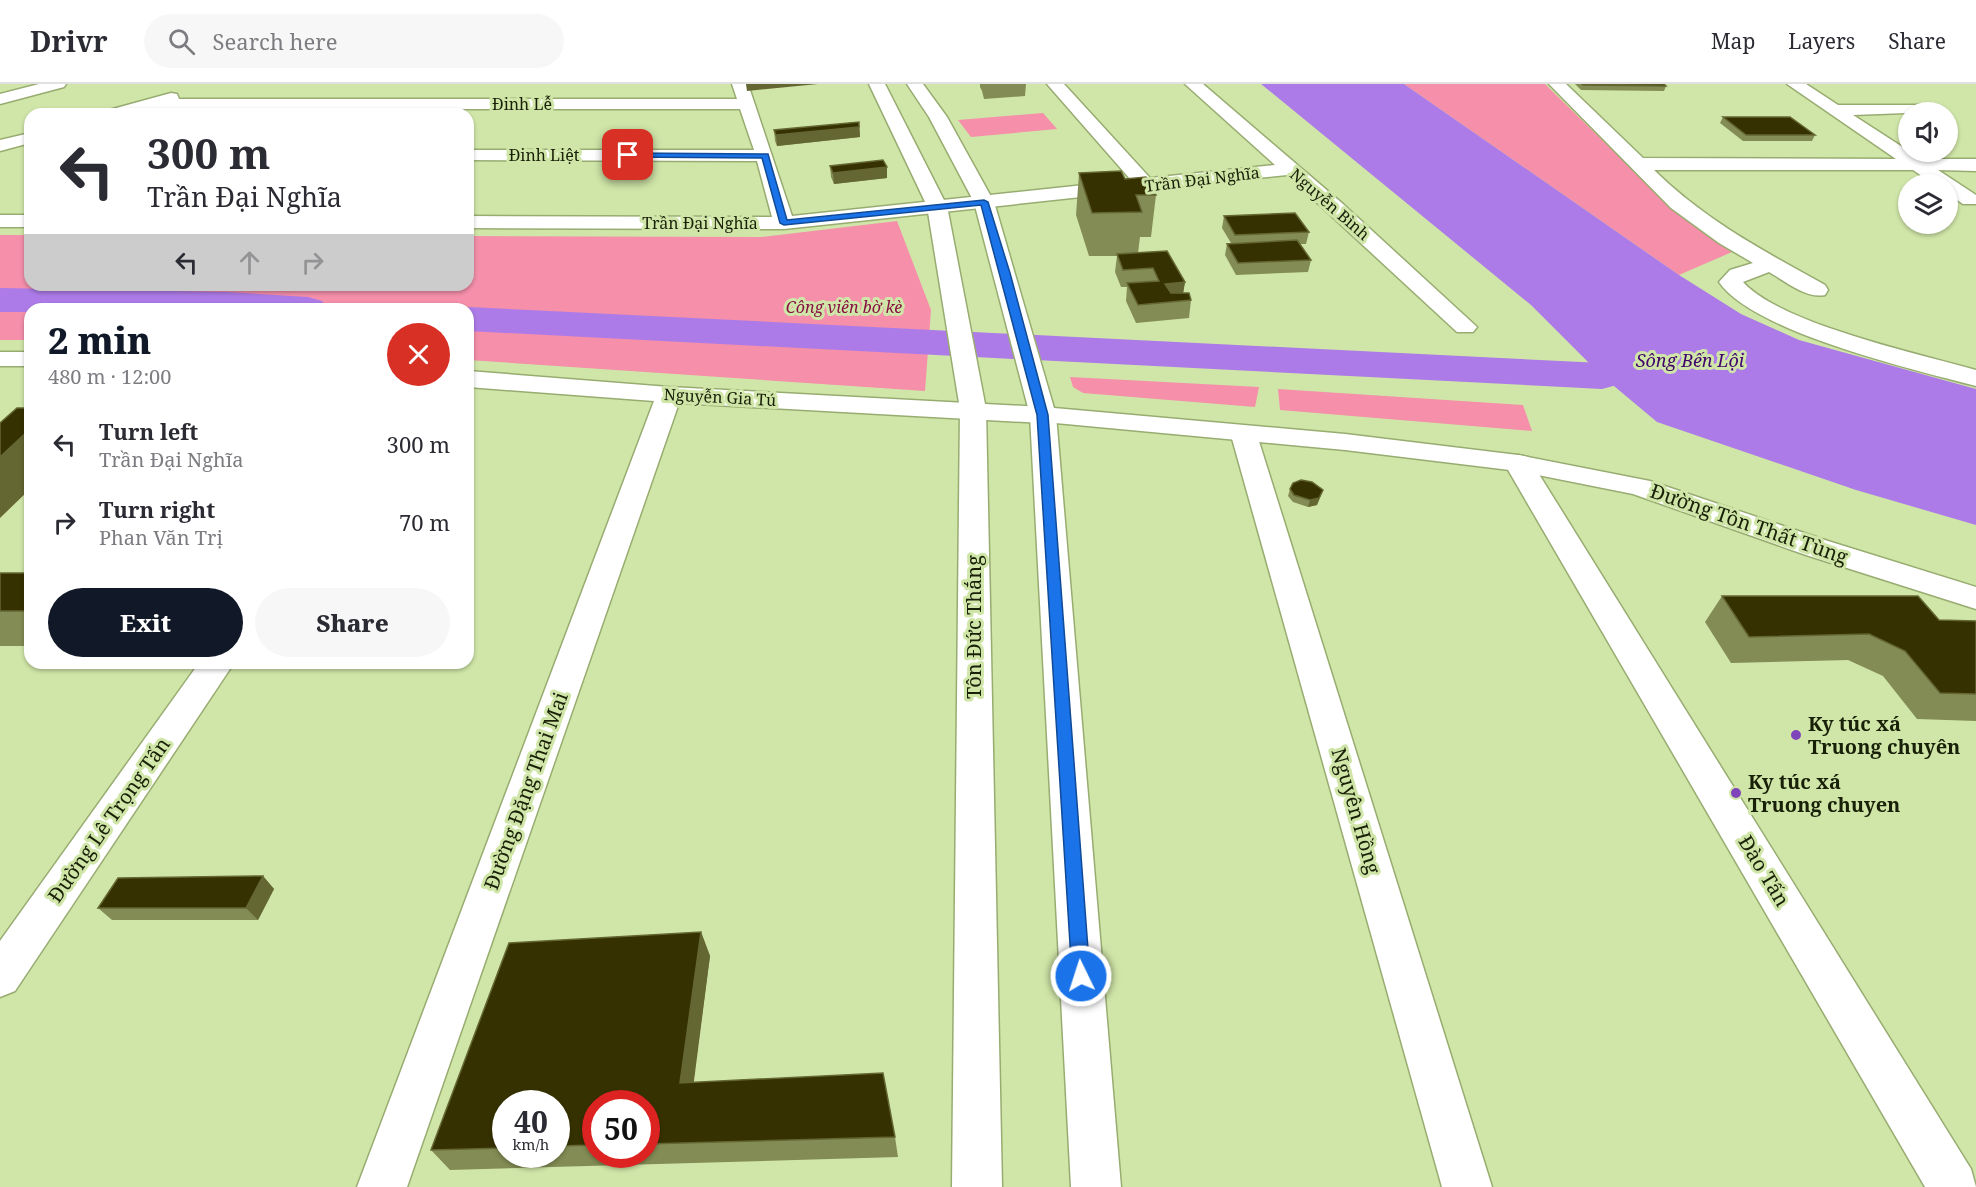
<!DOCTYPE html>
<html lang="en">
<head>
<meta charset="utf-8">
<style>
	body { margin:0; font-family:"Noto Serif",serif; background:#f7f7f7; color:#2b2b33; height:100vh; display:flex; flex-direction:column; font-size:22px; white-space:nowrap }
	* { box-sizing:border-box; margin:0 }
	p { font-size:20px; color:#7c7c81 }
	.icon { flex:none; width:33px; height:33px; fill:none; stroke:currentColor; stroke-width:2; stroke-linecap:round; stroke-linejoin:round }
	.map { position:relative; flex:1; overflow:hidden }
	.side { position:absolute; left:24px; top:219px; width:450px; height:366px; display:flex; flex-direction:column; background:#fff; border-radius:18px; box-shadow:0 2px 4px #0004 }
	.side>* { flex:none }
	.banner { position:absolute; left:24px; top:24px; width:450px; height:183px; border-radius:18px; box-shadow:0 2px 4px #0004; background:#fff; color:#2b2b33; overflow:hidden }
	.tools { position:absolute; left:1898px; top:18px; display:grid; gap:12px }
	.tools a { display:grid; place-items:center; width:60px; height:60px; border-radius:50%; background:#fff; box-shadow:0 2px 4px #0004; font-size:30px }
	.speed { position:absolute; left:492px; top:1006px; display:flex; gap:12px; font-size:30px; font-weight:700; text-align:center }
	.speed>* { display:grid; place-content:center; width:78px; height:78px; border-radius:50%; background:#fff; box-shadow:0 2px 4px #0004; line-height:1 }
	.speed small { font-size:15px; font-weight:400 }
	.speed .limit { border:9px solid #d22; background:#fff; color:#111 }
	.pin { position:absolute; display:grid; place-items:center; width:51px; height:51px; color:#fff; margin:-26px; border-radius:12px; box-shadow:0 3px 9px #0006 }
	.me { position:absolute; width:66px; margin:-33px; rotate:356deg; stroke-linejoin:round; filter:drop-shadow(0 0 4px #0008) }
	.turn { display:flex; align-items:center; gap:21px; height:126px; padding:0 24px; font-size:27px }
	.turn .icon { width:78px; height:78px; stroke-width:2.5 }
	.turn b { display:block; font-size:42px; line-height:51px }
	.lanes { display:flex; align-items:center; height:57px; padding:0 24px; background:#0003; justify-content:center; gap:30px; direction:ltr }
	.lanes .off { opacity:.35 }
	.round { display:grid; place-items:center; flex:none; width:63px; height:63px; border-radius:32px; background:#f7f7f7 }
	.overview { display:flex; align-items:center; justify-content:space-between; height:102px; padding:0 24px }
	h1 { font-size:36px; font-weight:800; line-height:45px; color:#111827 }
	.primary-button { display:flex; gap:12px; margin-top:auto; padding:12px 24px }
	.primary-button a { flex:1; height:69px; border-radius:36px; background:#111827; color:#fff; font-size:24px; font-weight:800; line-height:69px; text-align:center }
	.primary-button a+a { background:#f7f7f7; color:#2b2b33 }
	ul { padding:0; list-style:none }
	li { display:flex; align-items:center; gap:18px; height:78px; padding:0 24px }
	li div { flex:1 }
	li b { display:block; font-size:22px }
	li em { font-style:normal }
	header { display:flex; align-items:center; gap:36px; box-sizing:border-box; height:84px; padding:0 30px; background:#fff; border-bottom:2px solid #e1e1e2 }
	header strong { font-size:28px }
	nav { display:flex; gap:33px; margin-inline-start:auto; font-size:21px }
	.search { width:420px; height:54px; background:#f7f7f7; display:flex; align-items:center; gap:15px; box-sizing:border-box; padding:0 21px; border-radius:33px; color:#7c7c81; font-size:22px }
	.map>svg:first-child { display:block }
</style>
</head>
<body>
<header>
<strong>Drivr</strong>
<div class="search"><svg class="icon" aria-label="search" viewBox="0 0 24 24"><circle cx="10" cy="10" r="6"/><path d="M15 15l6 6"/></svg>Search here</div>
<nav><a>Map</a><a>Layers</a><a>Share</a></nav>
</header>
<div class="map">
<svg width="1976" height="1103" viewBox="0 0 1976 1103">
	<rect width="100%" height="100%" fill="#d0e6a8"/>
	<!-- green -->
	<g fill="#f58faa">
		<path d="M1404,0H1545L1681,133L1732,168L1679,191Z"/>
		<path d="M1043,29L1057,45L971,53L958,36Z"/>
		<path d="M897,137L931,226L925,307L468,276V225H30V256H0V151H30V201H468V152L761,153Z"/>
		<path d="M1070,293L1259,303L1255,323L1083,309L1073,303Z"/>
		<path d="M1278,305L1523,321L1532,347L1280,326Z"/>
	</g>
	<!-- water -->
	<path fill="#ad7be8" d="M1261,0H1404L1679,191L1741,230L1799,256L1976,305V441L1856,406L1657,338L1602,292L1531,221Z"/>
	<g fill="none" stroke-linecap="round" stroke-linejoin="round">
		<!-- river -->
		<g fill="#ad7be8" fill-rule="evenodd">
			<path d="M0,204L228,208L308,213L322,217L328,225H30V228H0Z"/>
			<path d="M468,223L1602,279L1617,283L1624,292L1617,301L1602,305L468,247V225H460Z"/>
		</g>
		<!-- minor casing -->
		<g stroke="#98ac71" stroke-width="3">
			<g id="minor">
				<path d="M39,0H66L64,3L0,20V10Z"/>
				<path d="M732,0H748L792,132L1131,96L1047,0H1064L1150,94L1275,81L1185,0H1203L1343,120L1477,243L1473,248H1457L1287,91L784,145L468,144V132L772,133L757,77L468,76V66H754L740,25H151L134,30H106L109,26L171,9L177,10L179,15H737Z"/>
				<path d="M1549,0H1566L1643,74L1896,75L1787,0H1806L1838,21H1932L1934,25L1932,28L1853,31L1921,75H1976V87L1938,86L1976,111V120H1963L1947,109V100H1934L1913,86H1654C1706,137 1762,166 1825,201L1828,206L1825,211C1806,215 1785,197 1769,188L1743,198C1781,240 1919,270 1976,286V302C1915,286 1753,248 1719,198L1730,186L1753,179L1719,159L1671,124Z"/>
				<path d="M30,49V59L0,67V56Z"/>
				<rect x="0" y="131" width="30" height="12"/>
				<rect x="0" y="268" width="30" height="14"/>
				<path d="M468,287L669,303L1043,323L1052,325L1056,331L1052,337L1043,339L679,319L407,1103H357L654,317L468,303Z"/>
				<path d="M1244,343L1254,345L1257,351L1492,1103H1442L1231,351L1234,345Z"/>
				<path d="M1518,371L1528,373L1532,379L1971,1085L1976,1103H1925L1504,379L1508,373Z"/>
				<path d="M199,579H234L15,907L0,913V857Z"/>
			</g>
		</g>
		<!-- tertiary casing -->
		<g stroke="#98ac71" stroke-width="3">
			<path id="tertiary" d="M1043,323L1345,350L1518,371L1650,397L1828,457L1976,503V525L1806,471L1633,410L1518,387L1345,366L1034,337L1030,331L1034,325Z"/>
		</g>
		<!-- secondary casing -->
		<g stroke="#98ac71" stroke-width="3">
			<g id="secondary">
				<path d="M869,0H885L947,122L986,325L1002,1103H952L960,325L927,122Z"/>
				<path d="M907,0H923L947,33L994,118L1056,331L1121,1103H1071L1030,331L974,118L929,33Z"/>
			</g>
		</g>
		<!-- minor -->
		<use href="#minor" fill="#fff" fill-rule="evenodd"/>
		<!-- tertiary -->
		<use href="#tertiary" fill="#fff" fill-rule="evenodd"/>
		<!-- secondary -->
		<use href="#secondary" fill="#fff" fill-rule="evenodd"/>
	</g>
	<!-- wall -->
	<g fill="#838c54" fill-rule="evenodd">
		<path d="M980,0H1026L1025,12L984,15L982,7L980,3Z"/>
		<path d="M1575,0H1664L1666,2L1664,7L1581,6Z"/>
		<path d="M1723,33L1815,51L1812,57H1743L1720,39Z"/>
		<path d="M859,38L860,53L777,62L775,57L774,46Z"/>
		<path d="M830,82L887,83V94L834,100L831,93Z"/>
		<path d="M1079,89L1156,111L1151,153H1140L1138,169L1185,198L1183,209L1191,216L1189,234L1136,239L1126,217L1127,203H1121L1115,188L1117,172H1089L1076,131Z"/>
		<path d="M1224,132L1309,148L1306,160H1300L1311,176L1308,188L1236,191L1225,171L1227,160L1231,159L1222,144Z"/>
		<path d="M1290,405L1323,406L1317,421L1308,423L1293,418L1288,412Z"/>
		<rect x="0" y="489" width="30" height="73"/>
		<path d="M1722,512L1939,536L1976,537V637L1917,635L1883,592L1848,576L1731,579L1705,538Z"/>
		<path d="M263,792L274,805L258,836H112L98,824Z"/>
		<path d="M701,848L710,872L693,999L895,1053L898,1073L450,1086L431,1066ZM506,1020H556V1071H506ZM596,1020H646V1071H596Z"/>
	</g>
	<!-- shaded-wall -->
	<g fill="#646732">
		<path d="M746,0H818L747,7Z"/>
		<path d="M859,38L860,53L777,62L776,51Z"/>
		<path d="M887,83V94L834,100L833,89Z"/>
		<path d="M1185,198L1182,216L1163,218L1165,200Z"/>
		<path d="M30,345V405L0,434V373Z"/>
		<path d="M1323,406L1317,421L1308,423L1310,416Z"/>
		<path d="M263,792L274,805L258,836L246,824Z"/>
		<path d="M701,848L710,872L691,1020L680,999Z"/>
	</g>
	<!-- building -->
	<g fill="#363100" stroke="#646732" stroke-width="1.5">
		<path d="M1582,0H1664L1666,2L1583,1Z"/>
		<path d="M1723,33H1790L1815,51H1746Z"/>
		<path d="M859,38V43L776,51L774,46Z"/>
		<path d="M883,76L887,83L833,89L830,82Z"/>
		<path d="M1121,87L1125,95L1146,93L1156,111H1136L1142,128L1092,129L1079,89Z"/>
		<path d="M1295,129L1309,148L1235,151L1224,132Z"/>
		<path d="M1297,156L1311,176L1238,179L1227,160Z"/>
		<path d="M1167,167L1185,198L1165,200L1171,209H1189L1191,216L1138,221L1127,199L1159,197L1153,184L1123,186L1117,170Z"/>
		<path d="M17,324H30V345L0,373V339Z"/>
		<path d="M1301,396L1312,398L1323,406L1319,414L1310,416L1294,411L1290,405L1293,399Z"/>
		<rect x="0" y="489" width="30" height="38"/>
		<path d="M1722,512H1918L1939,536L1976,537V610L1940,609L1905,567L1869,550L1749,553Z"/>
		<path d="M263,792L246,824H98L118,794Z"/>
		<path d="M701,848L680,999L883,989L895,1053L646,1060V1020H596V1061L556,1062V1020H506V1064L431,1066L509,859Z"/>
	</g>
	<!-- route -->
	<path fill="#1a73e8" stroke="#114b97" stroke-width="1.5" d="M628,69L768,70L787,136L984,116L988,118L1010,189L1048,331L1090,892L1088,898L1081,901L1075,898L1072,892L1037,331L981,121L784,141L780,139L762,74L625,73Z"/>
	<!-- markers -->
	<g fill="#7f44ba" stroke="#d0e6a8" stroke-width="2">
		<circle cx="1796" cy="651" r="6"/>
		<circle cx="1736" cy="709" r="6"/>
	</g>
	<g text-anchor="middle" stroke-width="6" stroke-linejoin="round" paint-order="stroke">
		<!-- far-street labels -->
		<g font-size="16" fill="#192008" stroke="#d0e6a8">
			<text x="522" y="26">Đinh Lễ</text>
			<text x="544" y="77">Đinh Liệt</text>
			<text transform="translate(1202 95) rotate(-7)" y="6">Trần Đại Nghĩa</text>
			<text transform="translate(1330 120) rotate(41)" y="6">Nguyễn Bình</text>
			<text x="700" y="145">Trần Đại Nghĩa</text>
			<text transform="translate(720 313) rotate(3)" y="6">Nguyễn Gia Tú</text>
		</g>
		<!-- far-park labels -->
		<g font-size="16" font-style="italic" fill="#871042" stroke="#d0e6a8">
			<text x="844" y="229">Công viên bờ kè</text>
		</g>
		<!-- far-water labels -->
		<g font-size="18" font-style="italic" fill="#41056c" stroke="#d0e6a8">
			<text x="1690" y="283">Sông Bến Lội</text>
		</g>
		<!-- street labels -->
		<g font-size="20" fill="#192008" stroke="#d0e6a8">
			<text transform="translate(1749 440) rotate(19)" y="7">Đường Tôn Thất Tùng</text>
			<text transform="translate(974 543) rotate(-90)" y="7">Tôn Đức Thắng</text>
			<text transform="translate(526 707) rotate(-70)" y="7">Đường Đặng Thai Mai</text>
			<text transform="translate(1356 727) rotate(74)" y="7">Nguyên Hồng</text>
			<text transform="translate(109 736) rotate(-55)" y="7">Đường Lê Trọng Tấn</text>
			<text transform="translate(1764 787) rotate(59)" y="7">Đào Tấn</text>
		</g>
		<!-- poi labels -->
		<g font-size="20" font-weight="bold" fill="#192008" stroke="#d0e6a8" text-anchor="start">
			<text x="1808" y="647">Ky túc xá<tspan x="1808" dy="23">Truong chuyên</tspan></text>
			<text x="1748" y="705">Ky túc xá<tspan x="1748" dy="23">Truong chuyen</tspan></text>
		</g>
	</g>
</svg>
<div class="tools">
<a><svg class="icon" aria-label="sound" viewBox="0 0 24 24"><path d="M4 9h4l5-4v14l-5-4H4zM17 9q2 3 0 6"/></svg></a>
<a><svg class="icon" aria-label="layers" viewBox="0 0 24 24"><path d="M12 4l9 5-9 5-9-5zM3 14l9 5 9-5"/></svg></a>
</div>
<div class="speed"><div>40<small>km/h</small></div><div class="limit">50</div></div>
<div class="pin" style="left:628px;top:71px;background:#d93025"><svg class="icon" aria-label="arrive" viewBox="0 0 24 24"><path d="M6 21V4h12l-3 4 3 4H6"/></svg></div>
<svg class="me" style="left:1081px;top:892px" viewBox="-20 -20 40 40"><circle r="17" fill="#1a73e8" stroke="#fff" stroke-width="3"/><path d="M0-11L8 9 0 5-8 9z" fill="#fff"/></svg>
<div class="banner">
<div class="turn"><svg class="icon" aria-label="left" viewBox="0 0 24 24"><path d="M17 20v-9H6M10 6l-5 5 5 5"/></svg><div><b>300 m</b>Trần Đại Nghĩa</div></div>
<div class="lanes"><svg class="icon" aria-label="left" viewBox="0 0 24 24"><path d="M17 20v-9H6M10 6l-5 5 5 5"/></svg><svg class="icon off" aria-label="ahead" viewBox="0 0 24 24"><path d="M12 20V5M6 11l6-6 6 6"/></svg><svg class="icon off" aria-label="right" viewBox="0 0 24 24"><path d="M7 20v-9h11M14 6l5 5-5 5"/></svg></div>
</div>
<section class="side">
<div class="overview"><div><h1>2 min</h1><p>480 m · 12:00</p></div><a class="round" style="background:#d93025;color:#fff"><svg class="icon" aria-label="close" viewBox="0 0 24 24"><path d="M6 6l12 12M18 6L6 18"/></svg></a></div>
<ul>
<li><svg class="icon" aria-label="left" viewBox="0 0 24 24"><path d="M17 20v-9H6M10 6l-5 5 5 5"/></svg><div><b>Turn left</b><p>Trần Đại Nghĩa</p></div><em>300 m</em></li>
<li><svg class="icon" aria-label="right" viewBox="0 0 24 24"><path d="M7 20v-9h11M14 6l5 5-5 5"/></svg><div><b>Turn right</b><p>Phan Văn Trị</p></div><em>70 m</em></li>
</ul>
<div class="primary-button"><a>Exit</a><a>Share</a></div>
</section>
</div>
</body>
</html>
